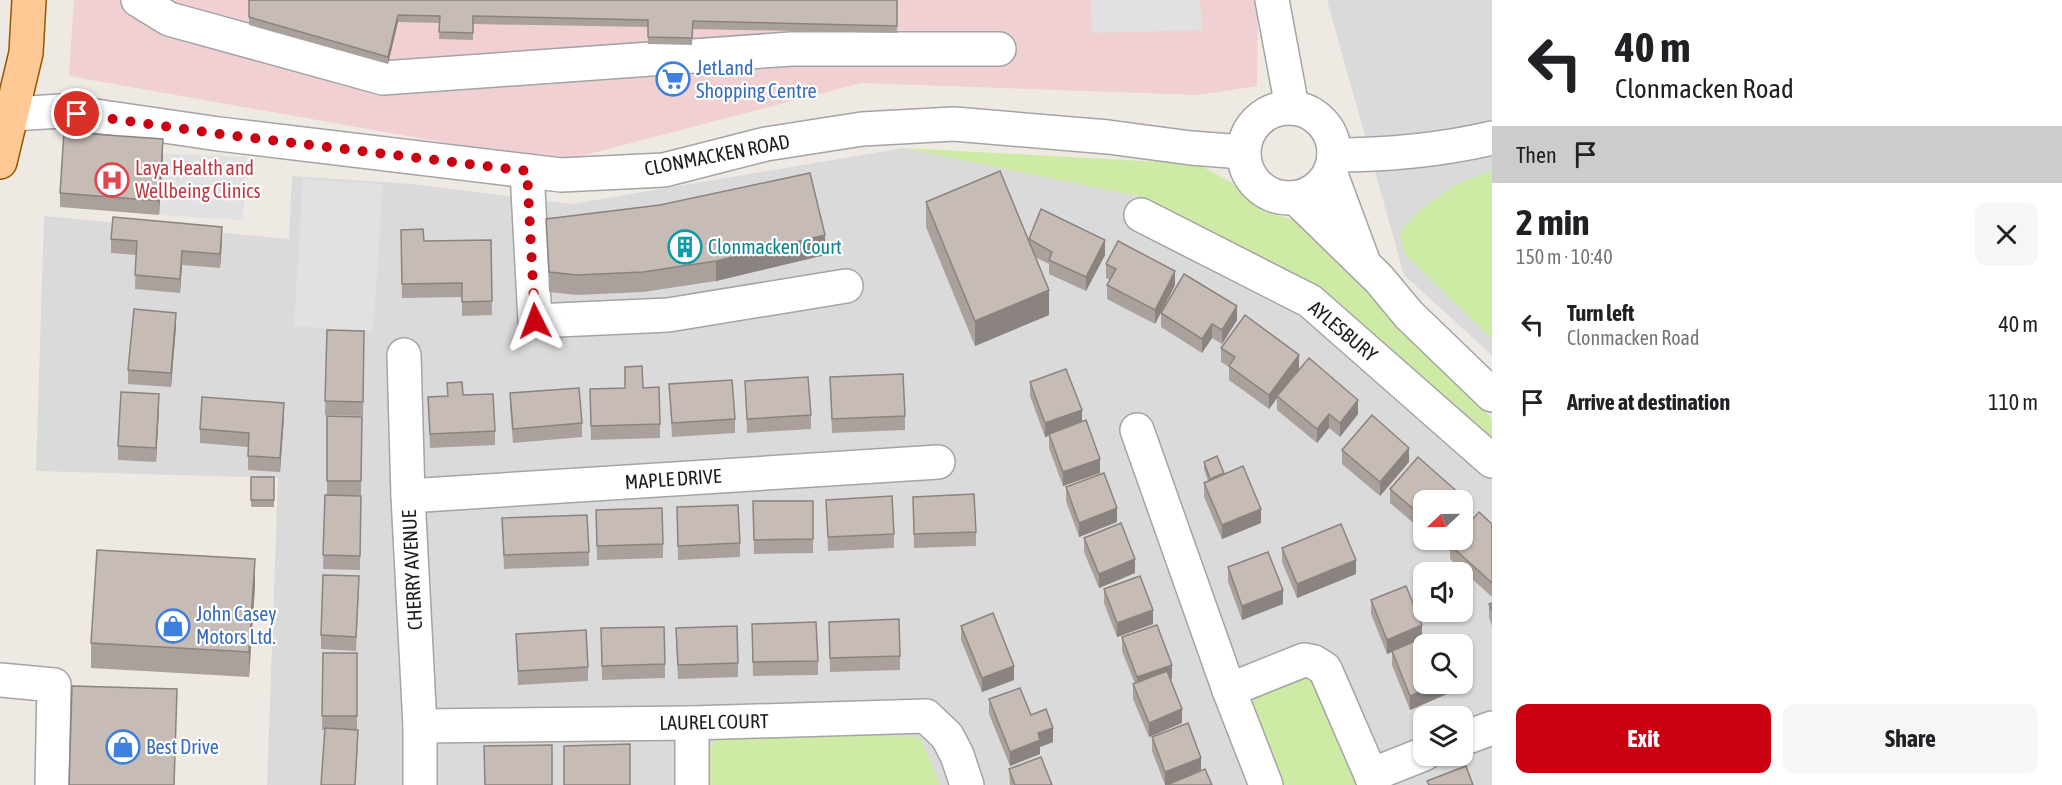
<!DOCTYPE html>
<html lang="en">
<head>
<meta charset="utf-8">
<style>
	body { margin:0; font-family:"Asap Condensed",sans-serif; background:#f6f6f6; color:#202124; height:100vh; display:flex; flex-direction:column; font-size:22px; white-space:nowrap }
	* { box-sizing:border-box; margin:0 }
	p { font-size:20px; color:#757577 }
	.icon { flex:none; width:33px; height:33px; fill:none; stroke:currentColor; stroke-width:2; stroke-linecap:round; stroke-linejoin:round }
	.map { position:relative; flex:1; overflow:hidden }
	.side { display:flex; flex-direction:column; background:#fff; width:570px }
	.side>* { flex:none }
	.banner { background:#fff; color:#202124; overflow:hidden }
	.needle { width:39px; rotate:248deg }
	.controls { position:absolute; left:1413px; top:490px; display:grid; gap:12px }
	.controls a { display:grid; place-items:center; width:60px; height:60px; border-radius:12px; background:#fff; box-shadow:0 2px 4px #0004; font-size:30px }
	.pin { position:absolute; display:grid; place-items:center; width:51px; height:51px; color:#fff; margin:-26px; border:3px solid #fff; border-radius:50%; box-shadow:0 2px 6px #0007 }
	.me { position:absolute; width:66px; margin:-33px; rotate:357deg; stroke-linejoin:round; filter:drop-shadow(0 0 4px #0008) }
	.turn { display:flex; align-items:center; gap:21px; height:126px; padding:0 24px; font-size:27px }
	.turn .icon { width:78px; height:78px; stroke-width:2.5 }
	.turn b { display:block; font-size:42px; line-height:51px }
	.then { display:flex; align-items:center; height:57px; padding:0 24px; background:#0003; gap:12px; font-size:22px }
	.round { display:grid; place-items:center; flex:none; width:63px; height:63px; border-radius:12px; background:#f6f6f6 }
	.headline { display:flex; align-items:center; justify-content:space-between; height:102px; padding:0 24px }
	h1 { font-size:36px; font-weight:700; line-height:45px }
	.primary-button { display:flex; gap:12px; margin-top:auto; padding:12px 24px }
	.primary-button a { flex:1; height:69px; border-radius:12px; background:#c90011; color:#fff; font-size:24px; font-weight:700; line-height:69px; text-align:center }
	.primary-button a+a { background:#f6f6f6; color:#202124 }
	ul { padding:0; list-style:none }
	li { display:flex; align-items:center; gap:18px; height:78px; padding:0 24px }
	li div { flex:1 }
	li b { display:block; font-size:22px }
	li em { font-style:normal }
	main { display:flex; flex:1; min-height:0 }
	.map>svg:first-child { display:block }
</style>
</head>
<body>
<main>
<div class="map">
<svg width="1492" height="785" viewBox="0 0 1492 785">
	<rect width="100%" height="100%" fill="#eee9e2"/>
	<!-- residential -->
	<g fill="#dbdada" fill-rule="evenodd">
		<path d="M1327,0H1492V355L1404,275Z"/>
		<path d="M904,148L1142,197L1317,291L1492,446V785H267L278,478L36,471L44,216L289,239L292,176L412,184L572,204ZM1424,501H1462V540H1424ZM1424,573H1462V612H1424ZM1424,645H1462V684H1424ZM1424,717H1462V756H1424Z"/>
	</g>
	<!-- commercial -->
	<path fill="#f0d0d2" d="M74,0H1258L1257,86L1198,95L861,83L573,158L481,149L69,76Z"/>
	<!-- grass -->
	<g fill="#cdeba5">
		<path d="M904,148L1198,164L1232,183L1262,211L1294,220L1314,229L1492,419V446L1317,291L1142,197Z"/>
		<path d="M1492,170V339L1404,253L1400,233L1419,211L1455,185Z"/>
		<path d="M1305,674L1320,681L1359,785H1278L1250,710L1254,690Z"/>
		<path d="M724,733L920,737L940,785H705V752Z"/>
	</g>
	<!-- parking -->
	<g fill="#e1e1e1">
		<path d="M1091,0H1200L1202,30L1092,33Z"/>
		<path d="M163,153L246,157L243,220L159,215Z"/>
		<path d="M303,179L383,184L373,331L294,326Z"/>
	</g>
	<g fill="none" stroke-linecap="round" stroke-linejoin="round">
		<!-- minor casing -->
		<g stroke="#a4a4a4" stroke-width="36">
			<g id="minor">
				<path d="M138,0L169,19L383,78L791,49H999"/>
				<path d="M1272,0L1292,107"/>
				<circle cx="1289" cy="153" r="45"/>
				<path d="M12,114L61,111L219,134L561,175L664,170L766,144L862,129L954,124L1108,137L1191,148L1243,152"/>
				<path d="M1334,155C1388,155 1440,150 1492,138"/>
				<path d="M527,171L535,321L668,315L846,286"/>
				<path d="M1330,172L1362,258"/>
				<path d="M1296,198L1379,279L1409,315L1492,395"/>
				<path d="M1141,215L1310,301L1492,461"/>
				<path d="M404,355L408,496L420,726V785"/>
				<path d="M1137,430L1229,690L1266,785"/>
				<path d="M408,496L938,462"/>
				<path d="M0,680L54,685L52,785"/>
				<path d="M1229,690L1304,660L1314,662L1325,669L1371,775"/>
				<path d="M420,726L692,723L926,716L947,736L957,755L967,785"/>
				<path d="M1462,739L1492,728"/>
				<path d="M692,785V723"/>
				<path d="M1375,785L1371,775L1424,754"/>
			</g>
		</g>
		<!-- major casing -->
		<g stroke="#955700" stroke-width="36">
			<path id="major" d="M0,162L26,53L29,0"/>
		</g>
		<!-- minor -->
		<use href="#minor" stroke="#fff" stroke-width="33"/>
		<!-- major -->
		<use href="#major" stroke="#ffc996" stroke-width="33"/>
	</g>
	<!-- wall -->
	<g fill="#aaa19c">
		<path d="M249,0H897V33L693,29L692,45L648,44V27L473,24V40L439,39L440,23L398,22L388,64L249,25Z"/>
		<path d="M163,153L159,215L60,207V193Z"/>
		<path d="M926,202L1029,241V239L1105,255L1086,291L1049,274V264L1035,257L1049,315L975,346L926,227Z"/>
		<path d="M546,219L825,255L716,281L643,292L577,295L549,292Z"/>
		<path d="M401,230L424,241L491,240L492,315L462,316V297L402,298Z"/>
		<path d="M111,239L222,241L220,268L182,265L180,293L135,289L136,255L111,253Z"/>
		<path d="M1106,264L1175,285L1155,324L1107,299V285L1110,280L1106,278Z"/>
		<path d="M1161,313L1237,320L1222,344L1212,338L1202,353L1161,327Z"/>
		<path d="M176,327L171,387L128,384V370Z"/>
		<path d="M327,330L364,331L363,416L325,415Z"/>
		<path d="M1221,348L1299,369L1290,381L1358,414L1340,437L1329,428L1317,443L1277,410V398L1269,409L1229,380V367L1221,362Z"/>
		<path d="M625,367L643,388L660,424V438L591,440L590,389L625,388Z"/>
		<path d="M830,377L905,416V430L832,433Z"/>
		<path d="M745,381L811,415V429L747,433Z"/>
		<path d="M1030,382L1082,422L1100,473L1063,486L1049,448V436L1045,437L1030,396Z"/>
		<path d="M669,384L735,419V433L672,437Z"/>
		<path d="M510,393L582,423V437L513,443L510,407Z"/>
		<path d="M463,395L495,431V445L430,448L428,397Z"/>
		<path d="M159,408L156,462L118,460V446Z"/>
		<path d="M327,416L362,417L361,495H327Z"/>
		<path d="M284,417L280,472L248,470V447L200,443V429Z"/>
		<path d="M1342,450L1409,462L1380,496L1342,464Z"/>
		<path d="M1204,462L1224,474L1261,523L1222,539L1204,497V483L1208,481L1204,469Z"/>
		<rect x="251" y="477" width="23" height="30"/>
		<path d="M1066,487L1117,522L1079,537L1066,501Z"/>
		<path d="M1390,489L1469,516L1424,501V532L1390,503Z"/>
		<path d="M325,495L361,496L360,570L323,569Z"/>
		<path d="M913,497L976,532V546L914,548Z"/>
		<path d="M826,500L894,534V548L828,551Z"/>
		<path d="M753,501H813V553L754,554Z"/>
		<path d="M677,507L740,543V557L678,560Z"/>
		<path d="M596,510L663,544V558L597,560Z"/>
		<path d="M502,518L589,552V566L504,569Z"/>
		<path d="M1492,524V597L1450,559V545Z"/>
		<path d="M1084,538L1135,573L1099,588L1084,552Z"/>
		<path d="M1282,548L1356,574L1297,598L1282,562Z"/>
		<path d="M1228,567L1283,604L1242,620L1228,582Z"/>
		<path d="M255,585L249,677L91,668V643Z"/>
		<path d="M1104,589L1153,624L1117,637L1104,603Z"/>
		<path d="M359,590L356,651L321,649V635Z"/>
		<path d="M1371,600L1422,638L1447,684V694L1410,710L1392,665V652L1387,654L1371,614Z"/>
		<path d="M1492,603V626L1489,618V604Z"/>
		<path d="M829,622L900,656V670L830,672Z"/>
		<path d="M961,626L1014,680L982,692L961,640Z"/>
		<path d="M601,628L665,664V678L602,680Z"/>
		<path d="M516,634L588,667V681L518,685Z"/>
		<path d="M1122,637L1172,679L1170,680L1182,723L1149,737L1133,699V684H1135L1122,651Z"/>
		<path d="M752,638L818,661V675L753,676Z"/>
		<path d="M676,642L738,663V677L678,679Z"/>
		<path d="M323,653H357V730L358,744L325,730H322Z"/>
		<path d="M989,699L1031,715L1053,742L1040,747V754L1010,766L989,714Z"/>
		<path d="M1152,737L1201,771L1169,785H1165L1152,751Z"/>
		<path d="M1009,769L1052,785H1010Z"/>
	</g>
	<!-- shaded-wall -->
	<g fill="#8b837f">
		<path d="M398,15V22L388,64V57Z"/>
		<path d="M163,139V153L159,215V201Z"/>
		<path d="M222,227V241L220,268V254Z"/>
		<path d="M825,235V255L716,281V261Z"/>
		<path d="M1105,240V255L1086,291V277Z"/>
		<path d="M182,251V265L180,293V279Z"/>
		<path d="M1175,271V285L1155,324V310Z"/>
		<path d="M1049,290V315L975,346V321Z"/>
		<path d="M1237,306V320L1222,344V330Z"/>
		<path d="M176,313V327L171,387V373Z"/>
		<path d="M1212,324V338L1202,353V339Z"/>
		<path d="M1299,355V369L1278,397L1277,396V398L1269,409V395Z"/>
		<path d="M159,394V408L156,462V448Z"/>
		<path d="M1358,400V414L1340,437V423Z"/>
		<path d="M284,403V417L280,472V458Z"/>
		<path d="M1082,410V424L1049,434V436L1045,437V423Z"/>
		<path d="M1329,414V428L1317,443V429Z"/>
		<path d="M1409,448V462L1380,496V482Z"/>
		<path d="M1100,459V473L1063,486V472Z"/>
		<path d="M1469,502V516L1462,524V510Z"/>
		<path d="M1117,508V522L1079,537V523Z"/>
		<path d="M1261,509V523L1222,539V525Z"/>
		<path d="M255,559V585L249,677V652Z"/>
		<path d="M1135,559V573L1099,588V574Z"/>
		<path d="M1356,560V574L1297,598V584Z"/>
		<path d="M1283,590V604L1242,620V606Z"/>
		<path d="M1153,610V624L1117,637V623Z"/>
		<path d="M1422,625V639L1387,654V640Z"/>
		<path d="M1172,665V679L1137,691V677Z"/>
		<path d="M1014,666V680L982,692V678Z"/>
		<path d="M1438,684H1447V694L1410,710V696Z"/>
		<path d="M1182,709V723L1149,737V723Z"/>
		<path d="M1053,728V742L1040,747V754L1010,766V752L1038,733Z"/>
		<path d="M358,730V744L355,785Z"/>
		<path d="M1201,758V772L1168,785H1165V772Z"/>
	</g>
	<!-- building -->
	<g fill="#c6bbb5" stroke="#8b837f" stroke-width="1.5">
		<path d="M249,0H897V26L693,21L692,38L648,37V20L473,16V33L439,32L440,16L398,15L388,57L249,17Z"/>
		<path d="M64,132L163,139L159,201L60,193Z"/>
		<path d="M1000,171L1049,290L975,321L926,202Z"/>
		<path d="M810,173L825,235L716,261L643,272L577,275L549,272L546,219L660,205Z"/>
		<path d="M1041,209L1105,240L1086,277L1049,260L1052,252L1029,239Z"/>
		<path d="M113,217L222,227L220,254L182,251L180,279L135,275L137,241L111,239Z"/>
		<path d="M423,229L424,241L491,240L492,301L462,302V283L402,284L401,230Z"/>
		<path d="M1118,241L1175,271L1155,310L1107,285L1116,269L1106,264Z"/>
		<path d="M1184,274L1237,306L1222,330L1212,324L1202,339L1161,313Z"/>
		<path d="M134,309L176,313L171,373L128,370Z"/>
		<path d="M1245,315L1299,355L1269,395L1229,366L1235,357L1221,348Z"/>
		<path d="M327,330L364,331L363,402L325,401Z"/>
		<path d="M1309,358L1358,400L1340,423L1329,414L1317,429L1277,396Z"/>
		<path d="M642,366L643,388L659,387L660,424L591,426L590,389L625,388V367Z"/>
		<path d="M1066,369L1082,410L1045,423L1030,382Z"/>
		<path d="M903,374L905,416L832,419L830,377Z"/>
		<path d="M808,377L811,415L747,419L745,381Z"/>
		<path d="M732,380L735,419L672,423L669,384Z"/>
		<path d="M462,382L463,395L493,394L495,431L430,434L428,397L448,396L447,383Z"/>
		<path d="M579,388L582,423L513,429L510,393Z"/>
		<path d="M121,392L159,394L156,448L118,446Z"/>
		<path d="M202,397L284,403L280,458L248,456L249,433L200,429Z"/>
		<path d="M1372,415L1409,448L1380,482L1342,450Z"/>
		<path d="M327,416L362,417L361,481H327Z"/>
		<path d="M1086,420L1100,459L1063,472L1049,434Z"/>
		<path d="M1217,456L1224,473L1210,479L1204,462Z"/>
		<path d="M1418,457L1469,502L1462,510V501H1424V518L1390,489Z"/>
		<path d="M1243,466L1261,509L1222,525L1204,483Z"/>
		<path d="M1104,473L1117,508L1079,523L1066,487Z"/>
		<rect x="251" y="477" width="23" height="23"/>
		<path d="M974,494L976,532L914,534L913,497Z"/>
		<path d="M325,495L361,496L360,556L323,555Z"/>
		<path d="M892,496L894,534L828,537L826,500Z"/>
		<path d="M753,501H813V539L754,540Z"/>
		<path d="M738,505L740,543L678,546L677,507Z"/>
		<path d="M662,508L663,544L597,546L596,510Z"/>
		<path d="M1479,512L1492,524V583L1450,545L1454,540H1462V531Z"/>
		<path d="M587,515L589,552L504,555L502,518Z"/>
		<path d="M1121,523L1135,559L1099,574L1084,538Z"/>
		<path d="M1341,524L1356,560L1297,584L1282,548Z"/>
		<path d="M97,550L255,559L249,652L91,643Z"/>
		<path d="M1268,552L1283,590L1242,606L1228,567Z"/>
		<path d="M323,575L359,576L356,637L321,635Z"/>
		<path d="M1140,576L1153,610L1117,623L1104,589Z"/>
		<path d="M1406,586L1422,625L1387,640L1371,600Z"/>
		<path d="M1492,603V611L1489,604Z"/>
		<path d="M993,613L1014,666L982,678L961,626Z"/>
		<path d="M899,619L900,656L830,658L829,622Z"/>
		<path d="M816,622L818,661L753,662L752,624Z"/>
		<path d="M1157,625L1172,665L1137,677L1122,637Z"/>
		<path d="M737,626L738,663L678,665L676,628Z"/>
		<path d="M664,627L665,664L602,666L601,628Z"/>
		<path d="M586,630L588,667L518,671L516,634Z"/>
		<path d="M1429,635L1433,645H1424V684H1438L1410,696L1392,651Z"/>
		<path d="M323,653H357V716H322Z"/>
		<path d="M1167,671L1182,709L1149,723L1133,684Z"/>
		<path d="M72,686L177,689L174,785H69Z"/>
		<path d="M1020,688L1031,715L1046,709L1053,728L1038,733L1040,740L1010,752L989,699Z"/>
		<path d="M1188,723L1201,758L1165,772L1152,737Z"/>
		<path d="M325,728L358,730L355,785H321Z"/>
		<path d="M630,744V785H564V746Z"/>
		<path d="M552,745V785H485L484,746Z"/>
		<path d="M1041,757L1052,785H1015L1009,769Z"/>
		<path d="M1466,766L1473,785H1429L1427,781Z"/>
		<path d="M1205,769L1212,785H1169V784Z"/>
	</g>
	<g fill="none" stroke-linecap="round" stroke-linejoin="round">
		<!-- route -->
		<path stroke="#c90011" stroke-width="10" stroke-dasharray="0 18" d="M77,114L219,134L527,171L535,321"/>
	</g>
	<!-- icons -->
	<defs>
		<g id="supermarket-ring" transform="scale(1.725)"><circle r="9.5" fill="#fff" stroke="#3f7fe0" stroke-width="1.5"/><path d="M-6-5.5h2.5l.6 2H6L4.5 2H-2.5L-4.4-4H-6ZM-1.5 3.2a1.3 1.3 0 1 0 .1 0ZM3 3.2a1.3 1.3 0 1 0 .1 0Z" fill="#3f7fe0"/></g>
		<g id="hospital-ring" transform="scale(1.725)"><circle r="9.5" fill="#fff" stroke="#e0444e" stroke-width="1.5"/><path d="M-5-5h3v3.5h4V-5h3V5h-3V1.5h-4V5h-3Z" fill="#e0444e"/></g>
		<g id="building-ring" transform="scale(1.725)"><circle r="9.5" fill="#fff" stroke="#0f9aa8" stroke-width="1.5"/><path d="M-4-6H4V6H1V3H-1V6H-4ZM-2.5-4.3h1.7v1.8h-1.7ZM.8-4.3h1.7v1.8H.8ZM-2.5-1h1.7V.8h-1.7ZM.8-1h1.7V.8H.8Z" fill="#0f9aa8"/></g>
		<g id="shop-ring" transform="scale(1.725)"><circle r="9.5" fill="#fff" stroke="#3f7fe0" stroke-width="1.5"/><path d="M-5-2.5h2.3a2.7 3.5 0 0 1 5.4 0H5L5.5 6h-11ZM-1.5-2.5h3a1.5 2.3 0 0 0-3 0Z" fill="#3f7fe0"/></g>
	</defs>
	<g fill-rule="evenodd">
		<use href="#supermarket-ring" x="673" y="79"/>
		<use href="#hospital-ring" x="112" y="180"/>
		<use href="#building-ring" x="685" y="247"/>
		<use href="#shop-ring" x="173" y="626"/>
		<use href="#shop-ring" x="123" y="747"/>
	</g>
	<g text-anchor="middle" stroke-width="4.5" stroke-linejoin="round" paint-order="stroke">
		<!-- shop labels -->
		<g font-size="20" fill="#366cbe" stroke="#fff" text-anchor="start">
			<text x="696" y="75">JetLand<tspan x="696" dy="23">Shopping Centre</tspan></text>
			<text x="196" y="621">John Casey<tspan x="196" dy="23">Motors Ltd.</tspan></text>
			<text x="146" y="754">Best Drive</text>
		</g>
		<!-- street labels -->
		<g font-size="20" fill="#1d1d1d" stroke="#fff">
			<text transform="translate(717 155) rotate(-11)" y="7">CLONMACKEN ROAD</text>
			<text transform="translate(1343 331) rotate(40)" y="7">AYLESBURY</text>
			<text transform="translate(673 479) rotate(-4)" y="7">MAPLE DRIVE</text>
			<text transform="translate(412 570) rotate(-93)" y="7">CHERRY AVENUE</text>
			<text transform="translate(714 722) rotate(-1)" y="7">LAUREL COURT</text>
		</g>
		<!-- health labels -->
		<g font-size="20" fill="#be3a42" stroke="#fff" text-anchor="start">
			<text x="135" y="175">Laya Health and<tspan x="135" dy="23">Wellbeing Clinics</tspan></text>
		</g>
		<!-- culture labels -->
		<g font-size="20" fill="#0d838f" stroke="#fff" text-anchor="start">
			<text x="708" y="254">Clonmacken Court</text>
		</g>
	</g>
</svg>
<div class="controls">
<a><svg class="needle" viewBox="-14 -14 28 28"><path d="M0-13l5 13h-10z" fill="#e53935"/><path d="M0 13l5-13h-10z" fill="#757577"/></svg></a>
<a><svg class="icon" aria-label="sound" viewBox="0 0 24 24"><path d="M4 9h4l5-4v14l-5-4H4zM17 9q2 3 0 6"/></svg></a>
<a><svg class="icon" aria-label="search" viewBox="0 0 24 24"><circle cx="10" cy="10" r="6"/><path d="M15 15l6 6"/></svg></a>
<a><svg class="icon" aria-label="layers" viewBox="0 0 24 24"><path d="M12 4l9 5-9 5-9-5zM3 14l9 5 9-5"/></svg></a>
</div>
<div class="pin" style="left:77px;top:114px;background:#d93025"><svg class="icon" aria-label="arrive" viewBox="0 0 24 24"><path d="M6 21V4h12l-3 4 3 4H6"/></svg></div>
<svg class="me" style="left:535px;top:321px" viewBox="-20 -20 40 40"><path d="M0-17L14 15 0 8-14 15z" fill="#c90011" stroke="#fff" stroke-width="4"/></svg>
</div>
<section class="side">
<div class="banner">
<div class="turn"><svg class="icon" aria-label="left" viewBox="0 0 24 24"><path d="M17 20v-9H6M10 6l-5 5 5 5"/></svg><div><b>40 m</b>Clonmacken Road</div></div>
<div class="then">Then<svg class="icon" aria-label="arrive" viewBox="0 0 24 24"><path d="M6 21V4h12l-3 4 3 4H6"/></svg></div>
</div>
<div class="headline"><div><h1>2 min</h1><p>150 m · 10:40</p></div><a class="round"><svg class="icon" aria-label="close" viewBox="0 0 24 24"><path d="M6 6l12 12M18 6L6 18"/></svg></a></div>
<ul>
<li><svg class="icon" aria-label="left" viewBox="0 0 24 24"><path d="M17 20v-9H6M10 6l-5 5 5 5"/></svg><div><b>Turn left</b><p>Clonmacken Road</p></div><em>40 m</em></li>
<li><svg class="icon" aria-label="arrive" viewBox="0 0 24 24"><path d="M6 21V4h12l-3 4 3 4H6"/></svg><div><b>Arrive at destination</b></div><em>110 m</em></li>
</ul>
<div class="primary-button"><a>Exit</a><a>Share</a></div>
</section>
</main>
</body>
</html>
